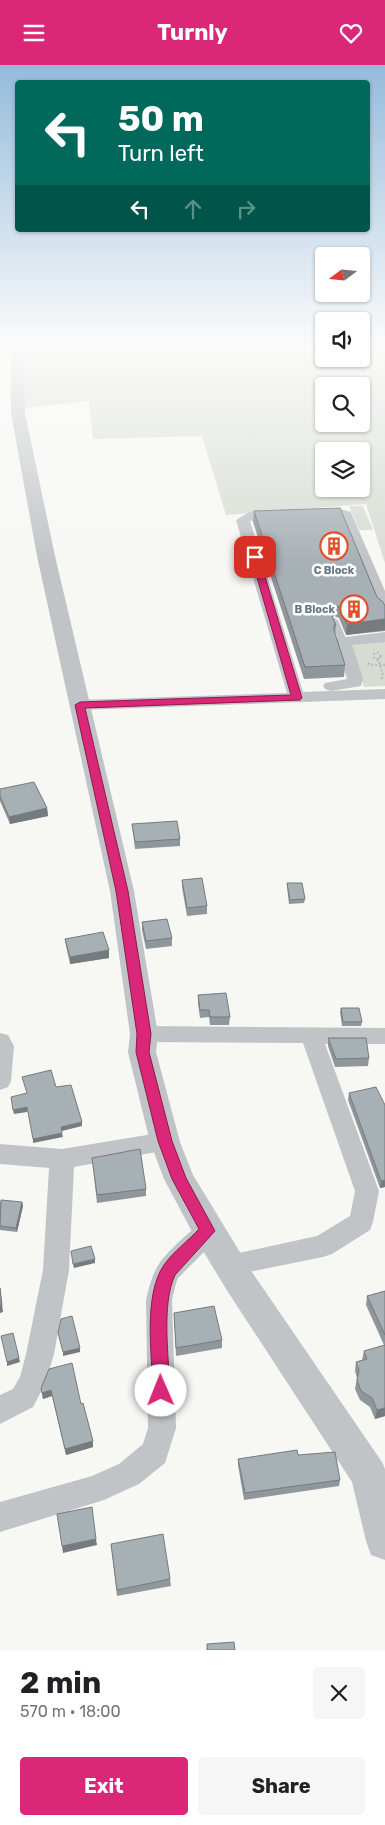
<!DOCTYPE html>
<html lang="en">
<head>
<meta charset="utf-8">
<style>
	body { margin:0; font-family:Rubik,sans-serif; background:#f6f6f6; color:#202124; height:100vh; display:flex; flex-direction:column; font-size:19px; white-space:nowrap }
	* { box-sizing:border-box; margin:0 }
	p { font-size:16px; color:#757577 }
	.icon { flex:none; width:28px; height:28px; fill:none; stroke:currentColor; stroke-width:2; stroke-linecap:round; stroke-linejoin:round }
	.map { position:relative; height:1585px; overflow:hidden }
	.sheet { display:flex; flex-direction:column; background:#fff; flex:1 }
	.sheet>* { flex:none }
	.banner { position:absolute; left:15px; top:15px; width:355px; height:152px; border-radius:5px; box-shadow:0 1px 4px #0004; background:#00695c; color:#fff; overflow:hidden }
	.needle { width:32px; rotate:254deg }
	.tools { position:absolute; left:315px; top:182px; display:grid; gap:10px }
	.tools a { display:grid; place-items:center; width:55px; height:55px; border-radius:5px; background:#fff; box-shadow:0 1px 4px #0004; font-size:25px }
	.pin { position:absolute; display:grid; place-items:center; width:42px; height:42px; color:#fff; margin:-21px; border-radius:10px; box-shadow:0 2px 8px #0006 }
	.me { position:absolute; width:55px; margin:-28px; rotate:359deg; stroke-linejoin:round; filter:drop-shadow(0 0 4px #0008) }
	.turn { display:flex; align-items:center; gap:18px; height:105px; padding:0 20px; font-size:22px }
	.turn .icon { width:65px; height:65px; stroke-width:2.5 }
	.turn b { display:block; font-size:35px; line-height:42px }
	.lanes { display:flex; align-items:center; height:48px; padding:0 20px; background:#0003; justify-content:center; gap:25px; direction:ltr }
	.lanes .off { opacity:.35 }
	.round { display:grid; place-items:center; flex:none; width:52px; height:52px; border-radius:5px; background:#f6f6f6 }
	.summary { display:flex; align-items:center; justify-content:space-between; height:85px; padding:0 20px }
	h1 { font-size:30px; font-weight:700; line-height:38px }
	.button { display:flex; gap:10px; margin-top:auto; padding:10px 20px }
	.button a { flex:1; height:58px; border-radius:5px; background:#db2777; color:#fff; font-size:20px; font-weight:700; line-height:58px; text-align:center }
	.button a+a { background:#f6f6f6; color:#202124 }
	header { display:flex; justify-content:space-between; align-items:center; height:65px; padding:0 20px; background:#db2777; color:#fff; font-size:22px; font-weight:700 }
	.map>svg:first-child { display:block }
</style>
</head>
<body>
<header><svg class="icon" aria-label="menu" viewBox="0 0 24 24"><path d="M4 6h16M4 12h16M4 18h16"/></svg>Turnly<svg class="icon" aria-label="heart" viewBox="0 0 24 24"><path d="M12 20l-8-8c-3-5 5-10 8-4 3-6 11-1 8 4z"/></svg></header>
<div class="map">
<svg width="385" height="1585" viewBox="0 0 385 1585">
	<rect width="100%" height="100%" fill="#f7f7f4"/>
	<!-- green -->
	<g fill="#d7dcd3" fill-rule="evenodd">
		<path d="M20,277H324V294H361V277H385V498L366,439L226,450L202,371L93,374L89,336L24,343ZM324,321H361V359H324ZM324,386H361V424H324Z"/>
		<path d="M349,441H363L373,465H359Z"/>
		<path d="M385,575V621L364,622L350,582L351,580Z"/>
	</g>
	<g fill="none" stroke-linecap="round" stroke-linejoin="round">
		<!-- path -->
		<g stroke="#babdbf" stroke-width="2.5" stroke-dasharray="2 2" stroke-linecap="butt">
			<circle cx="377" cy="591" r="3.5"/>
			<path d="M378,593L383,611L381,615"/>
			<path d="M368,598L370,600H385"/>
		</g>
		<!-- service -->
		<path fill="#c0c4c7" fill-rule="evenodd" d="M331,553H334L338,555L347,576L346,578H343L339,576L330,555Z"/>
		<!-- minor -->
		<g fill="#c0c4c7" fill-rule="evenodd">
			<path d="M337,443L351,447L352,450L385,526V547L380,546L378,543L341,452H317L311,448L317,444Z"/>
			<path d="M280,446L286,450L285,453L250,456L303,627L385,624V634L80,645L74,643L72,640L74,637L80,635L287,628L236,455L249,447Z"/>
			<path d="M385,567V577L352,580L363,613L361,621L331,626L325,624L323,621L325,618L347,614L335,576L338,573Z"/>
			<path d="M144,961L385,963V979H325L379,1126L373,1157L370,1165L332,1189L323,1192L229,1211L220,1208L216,1200L220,1192L317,1171L350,1151L355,1126L303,978L144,977L136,975L133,969L136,963Z"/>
			<path d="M0,968L8,970L14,981L11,1016L8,1022L0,1025Z"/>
			<path d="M165,1067L173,1070L177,1077L173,1084L74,1102L69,1205L54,1289L46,1317L33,1342L0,1359V1330L13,1324L20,1312L26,1289L43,1205L49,1103L0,1099V1079L62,1084Z"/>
			<path d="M208,1155L217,1158L221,1166L217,1174L178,1213L176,1218L172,1235L176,1363L165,1398L139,1419L104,1435L0,1467V1437L92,1411L119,1399L143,1379L148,1363L146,1235C149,1222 152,1210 159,1199C166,1188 196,1159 208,1155Z"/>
		</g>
		<!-- tertiary -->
		<path fill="#c0c4c7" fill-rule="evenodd" d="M11,277H23L25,348L55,491L134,826L158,969L156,987L180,1077L193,1110L252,1207L382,1397L385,1404V1495L371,1490L366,1476L352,1417L228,1227L197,1176L164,1114L150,1077L128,987L130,969L110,826L37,491L11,348Z"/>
	</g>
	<!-- wall -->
	<g fill="#90979c">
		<path d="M254,446L377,532L385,541V566L346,570L339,553L334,551L332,552L336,560L335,569L345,600L344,612L304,614L253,457Z"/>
		<path d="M0,724L47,743L48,751L10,759L0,736Z"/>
		<path d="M132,759L180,774V781L135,784Z"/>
		<path d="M182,815L207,841V849L187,851L182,822Z"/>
		<path d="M287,818L305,834L304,838L289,839L287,822Z"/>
		<path d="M142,857L172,873V881L146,884L142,865Z"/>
		<path d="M65,874L109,893L70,899L66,881Z"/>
		<path d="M198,930L230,952L229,960H210L209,952L200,953L198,938Z"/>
		<path d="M341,943L362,957L361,961H342L340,947Z"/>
		<path d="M328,973L369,993L368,1001L335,1002L328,981Z"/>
		<path d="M349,1028L385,1122L380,1123L348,1035Z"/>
		<path d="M92,1093L146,1124V1131L97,1138Z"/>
		<path d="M0,1137H22L23,1141L17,1167L0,1165Z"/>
		<path d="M385,1226V1351L375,1354L370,1342L360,1335L355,1324L357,1313L355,1306L356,1297L362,1295L364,1286L384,1280L366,1240L367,1231Z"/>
		<path d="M174,1248L222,1275V1283L176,1291Z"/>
		<path d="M41,1323L81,1339L93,1382L66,1390L52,1331L43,1334Z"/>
		<path d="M298,1390L340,1415L339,1421L244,1435L238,1400V1394Z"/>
		<path d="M111,1479L170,1514L171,1521L117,1531Z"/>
	</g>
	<!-- shaded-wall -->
	<g fill="#757b7f">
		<path d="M335,540L334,551L329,552V544L330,541Z"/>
		<path d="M385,554V565L346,570L347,559Z"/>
		<path d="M47,743L48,751L10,759L9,752Z"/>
		<path d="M109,885V893L70,899V892Z"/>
		<path d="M27,1042V1047L14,1049L13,1045Z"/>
		<path d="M82,1057V1061L62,1066L61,1062Z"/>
		<path d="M62,1068L63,1072L33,1078V1074Z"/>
		<path d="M385,1115V1122L380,1123L381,1116Z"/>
		<path d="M22,1137L23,1141L17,1167L16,1163Z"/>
		<path d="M95,1194V1198L74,1203L73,1199Z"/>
		<path d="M0,1223L3,1247L0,1248Z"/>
		<path d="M80,1283V1287L63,1291V1287Z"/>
		<path d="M19,1293L20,1297L7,1301V1297Z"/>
		<path d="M51,1325L52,1331L43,1334L42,1328Z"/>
		<path d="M385,1343V1351L375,1354L377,1345Z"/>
		<path d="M93,1376V1382L66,1390L65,1384Z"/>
		<path d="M96,1474L97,1480L63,1488L62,1481Z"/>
	</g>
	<!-- building -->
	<g fill="#a7b0b5" stroke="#757b7f">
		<path d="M340,443L377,532L383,537L385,541V554L347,559L340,542L335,540L330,541L329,544L336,560H334V565L345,600L305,602L254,446Z"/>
		<path d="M34,717L47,743L9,752L0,731V724Z"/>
		<path d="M177,756L180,774L135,777L132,759Z"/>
		<path d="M202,813L207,841L187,843L182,815Z"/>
		<path d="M287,818H302L305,834L290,835Z"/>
		<path d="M167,854L172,873L146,876L142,857Z"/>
		<path d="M103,867L109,885L70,892L65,874Z"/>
		<path d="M226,928L230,952H210L209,945H200L198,930Z"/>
		<path d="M341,943H359L362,957H343Z"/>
		<path d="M328,973H366L369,993L336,994Z"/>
		<path d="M51,1005L56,1022L71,1020L82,1057L61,1062L62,1068L33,1074L27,1042L13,1045L11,1032L27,1028L22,1012Z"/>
		<path d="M376,1022L385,1040V1115L381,1116L349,1028Z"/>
		<path d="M140,1084L146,1124L97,1130L92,1093Z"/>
		<path d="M1,1135L22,1137L16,1163L0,1161Z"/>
		<path d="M91,1181L95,1194L73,1199L71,1186Z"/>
		<path d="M0,1223L2,1240H0Z"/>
		<path d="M385,1226V1270L367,1231Z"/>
		<path d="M214,1241L222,1275L176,1283L174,1248Z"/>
		<path d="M72,1251L80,1283L63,1287L58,1268L61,1254Z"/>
		<path d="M13,1268L19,1293L7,1297L1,1271Z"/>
		<path d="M385,1280V1343L377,1345L372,1333L361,1326L357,1315L359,1305L356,1297L367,1294L364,1286Z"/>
		<path d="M72,1298L81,1339L83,1338L93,1376L65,1384L51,1325L42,1328L41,1323L49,1304Z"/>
		<path d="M297,1385L298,1390L335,1387L340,1415L245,1428L238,1394Z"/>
		<path d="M92,1442L96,1474L62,1481L57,1449Z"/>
		<path d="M163,1469L170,1514L117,1525L111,1479Z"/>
		<path d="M234,1577L235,1585H207V1579Z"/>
	</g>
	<!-- sky -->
	<linearGradient id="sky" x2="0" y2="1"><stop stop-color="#95bbdc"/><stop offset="0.56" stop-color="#fbfbfa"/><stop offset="1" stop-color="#fbfbfa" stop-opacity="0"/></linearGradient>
	<rect width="385" height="499" fill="url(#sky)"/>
	<!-- route -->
	<path fill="#db2777" stroke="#8e194d" d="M252,490L259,492L302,633L300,635L85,643L128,826L151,969L149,987L172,1076L186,1113L215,1166L175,1210C161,1240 169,1293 170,1326L167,1332L161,1334L155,1332L153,1326C152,1291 143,1230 164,1200C173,1187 188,1176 199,1164L172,1114L158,1076L136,987L137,969L116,826L75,640L80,637L291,630L251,492Z"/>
	<!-- icons -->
	<defs>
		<g id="building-ring" transform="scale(1.4375)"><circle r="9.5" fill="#fff" stroke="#e0502b" stroke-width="1.5"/><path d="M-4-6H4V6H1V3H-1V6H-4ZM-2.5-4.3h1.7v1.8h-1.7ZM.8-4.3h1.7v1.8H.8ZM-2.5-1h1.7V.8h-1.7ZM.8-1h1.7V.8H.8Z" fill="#e0502b"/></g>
	</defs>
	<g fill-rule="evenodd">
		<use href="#building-ring" x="334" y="481"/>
		<use href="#building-ring" x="354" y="544"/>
	</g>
	<g text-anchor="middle" stroke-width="5" stroke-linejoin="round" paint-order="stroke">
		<!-- far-poi labels -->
		<g font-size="11" font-weight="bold" fill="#667884" stroke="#fff">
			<text x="334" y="509">C Block</text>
			<text x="335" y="548" text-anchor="end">B Block</text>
		</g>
	</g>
</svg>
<div class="tools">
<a><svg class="needle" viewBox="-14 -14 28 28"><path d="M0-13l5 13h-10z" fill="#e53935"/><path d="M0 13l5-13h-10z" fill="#757577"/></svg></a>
<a><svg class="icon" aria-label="sound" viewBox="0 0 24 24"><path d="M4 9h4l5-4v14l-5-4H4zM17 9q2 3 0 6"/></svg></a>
<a><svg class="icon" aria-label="search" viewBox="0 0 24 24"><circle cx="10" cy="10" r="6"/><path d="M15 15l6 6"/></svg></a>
<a><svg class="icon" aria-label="layers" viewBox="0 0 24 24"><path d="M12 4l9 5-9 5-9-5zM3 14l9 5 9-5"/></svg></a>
</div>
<div class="pin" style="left:255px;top:492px;background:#d93025"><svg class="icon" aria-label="arrive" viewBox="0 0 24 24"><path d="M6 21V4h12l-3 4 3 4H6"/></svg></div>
<svg class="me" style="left:161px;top:1326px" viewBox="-20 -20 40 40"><circle r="19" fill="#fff"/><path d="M0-13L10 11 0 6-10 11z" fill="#db2777"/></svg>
<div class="banner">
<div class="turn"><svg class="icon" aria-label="left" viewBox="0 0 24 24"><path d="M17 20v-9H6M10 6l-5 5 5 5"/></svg><div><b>50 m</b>Turn left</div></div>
<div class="lanes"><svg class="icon" aria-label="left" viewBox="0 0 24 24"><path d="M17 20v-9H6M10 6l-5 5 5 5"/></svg><svg class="icon off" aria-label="ahead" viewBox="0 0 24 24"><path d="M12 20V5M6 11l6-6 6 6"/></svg><svg class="icon off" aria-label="right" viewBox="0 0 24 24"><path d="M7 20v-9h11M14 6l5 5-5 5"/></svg></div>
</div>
</div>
<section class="sheet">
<div class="summary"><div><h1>2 min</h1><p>570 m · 18:00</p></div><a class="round"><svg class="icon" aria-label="close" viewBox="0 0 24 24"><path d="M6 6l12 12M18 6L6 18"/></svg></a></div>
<div class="button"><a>Exit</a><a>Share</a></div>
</section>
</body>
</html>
